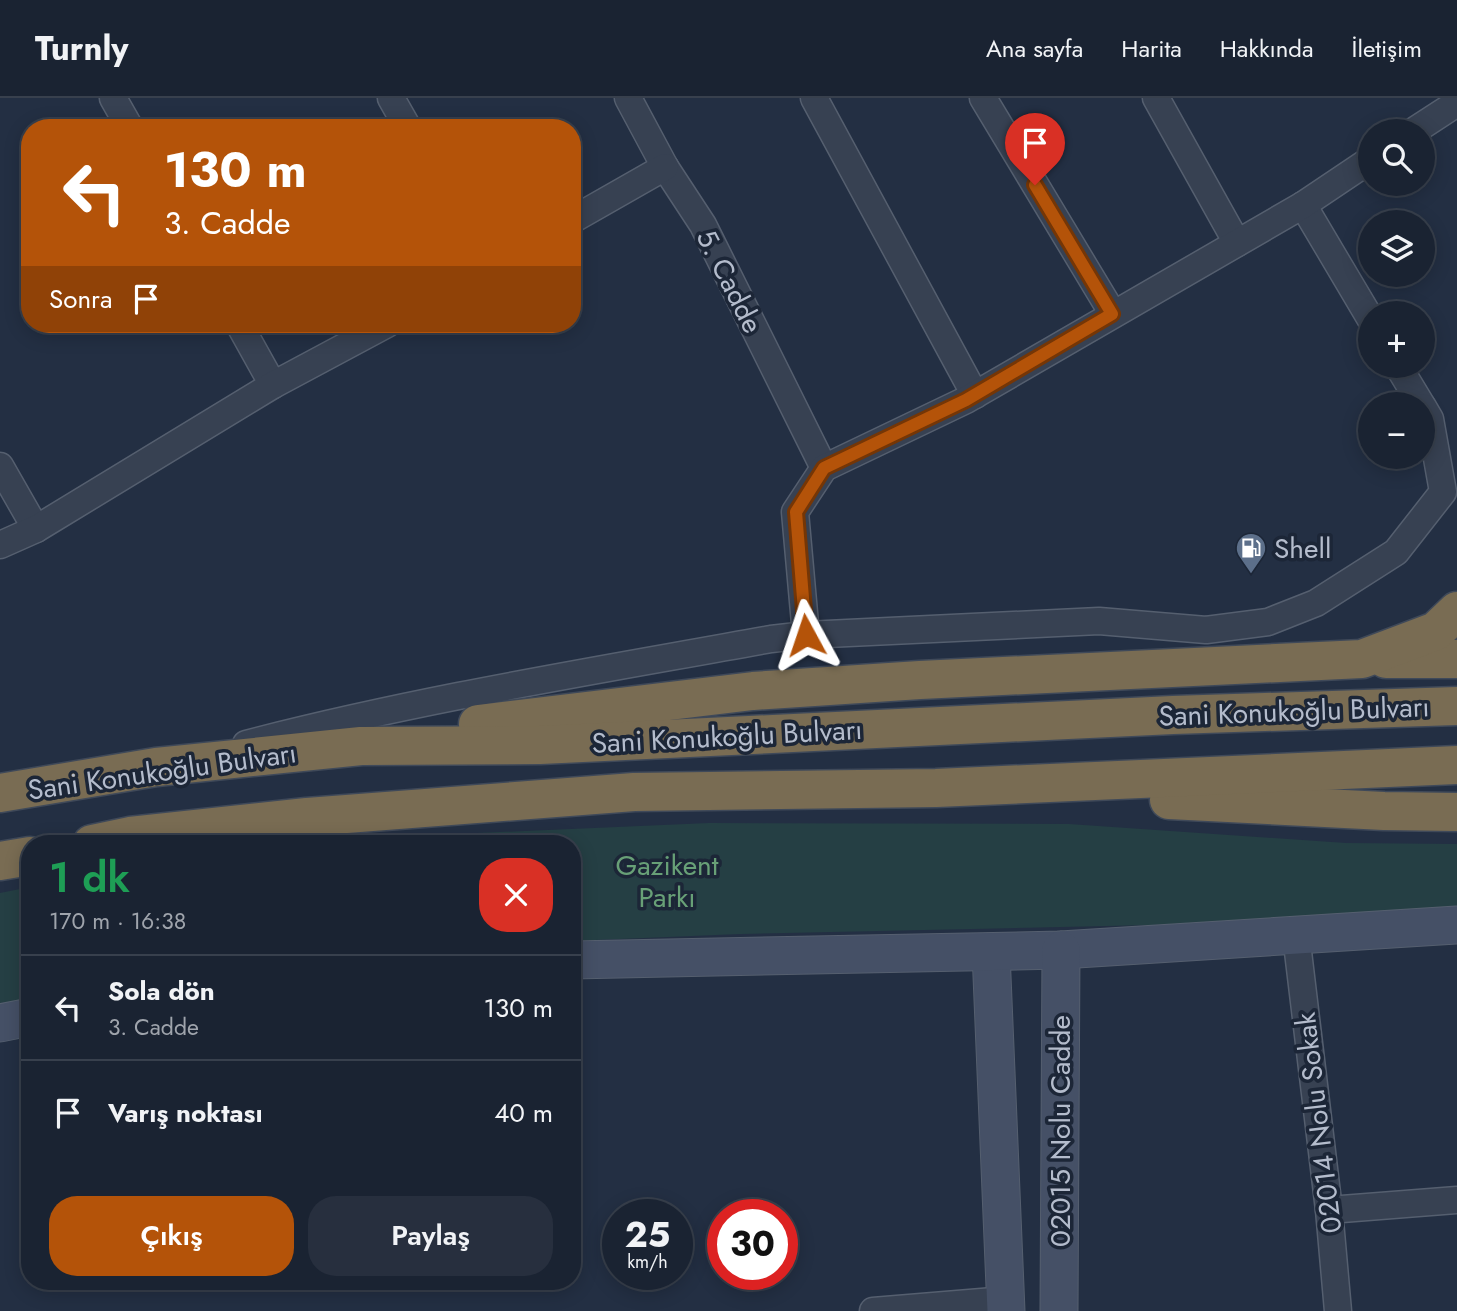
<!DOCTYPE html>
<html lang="tr">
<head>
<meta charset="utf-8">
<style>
	body { margin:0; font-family:Jost,sans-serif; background:#272f3e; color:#f1f3f6; height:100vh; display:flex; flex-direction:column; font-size:26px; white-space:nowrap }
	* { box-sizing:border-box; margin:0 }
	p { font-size:23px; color:#9fa4ac }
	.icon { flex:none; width:38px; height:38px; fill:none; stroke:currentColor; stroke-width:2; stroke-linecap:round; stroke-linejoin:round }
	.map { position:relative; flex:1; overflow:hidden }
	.sheet { position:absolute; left:21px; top:737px; width:560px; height:455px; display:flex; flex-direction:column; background:#1a2332; border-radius:28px; box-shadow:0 4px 18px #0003,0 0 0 2px #38404d }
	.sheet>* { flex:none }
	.banner { position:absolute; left:21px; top:21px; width:560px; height:214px; border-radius:28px; box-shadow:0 4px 18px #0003,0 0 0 2px #38404d; background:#b45309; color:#fff; overflow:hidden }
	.controls { position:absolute; left:1358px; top:21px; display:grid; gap:14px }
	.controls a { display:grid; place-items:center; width:77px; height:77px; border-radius:50%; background:#1a2332; box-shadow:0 4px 18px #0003,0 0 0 2px #38404d; font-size:35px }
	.speed { position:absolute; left:602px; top:1101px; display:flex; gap:14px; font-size:35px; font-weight:700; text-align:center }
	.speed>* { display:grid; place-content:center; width:91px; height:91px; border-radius:50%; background:#1a2332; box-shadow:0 4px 18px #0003,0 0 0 2px #38404d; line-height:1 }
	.speed small { font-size:18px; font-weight:400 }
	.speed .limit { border:10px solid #d22; background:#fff; color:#111 }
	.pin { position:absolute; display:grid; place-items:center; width:60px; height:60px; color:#fff; margin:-72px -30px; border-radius:50% 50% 50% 0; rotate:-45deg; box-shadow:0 0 7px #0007 }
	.pin .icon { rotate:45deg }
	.me { position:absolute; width:77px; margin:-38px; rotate:355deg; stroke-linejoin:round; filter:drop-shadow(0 0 5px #0008) }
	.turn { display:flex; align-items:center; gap:24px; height:147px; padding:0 28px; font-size:32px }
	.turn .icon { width:91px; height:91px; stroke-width:2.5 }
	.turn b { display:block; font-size:49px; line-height:60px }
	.then { display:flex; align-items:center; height:66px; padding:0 28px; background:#0003; gap:14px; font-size:26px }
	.round { display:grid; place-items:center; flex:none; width:74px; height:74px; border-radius:28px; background:#272f3e }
	.overview { display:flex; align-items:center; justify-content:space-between; height:119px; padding:0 28px }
	h1 { font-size:42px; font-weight:600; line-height:52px; color:#1e9e55 }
	.button { display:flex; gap:14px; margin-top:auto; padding:14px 28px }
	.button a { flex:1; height:80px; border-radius:28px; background:#b45309; color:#fff; font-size:28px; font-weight:600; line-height:80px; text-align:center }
	.button a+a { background:#272f3e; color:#f1f3f6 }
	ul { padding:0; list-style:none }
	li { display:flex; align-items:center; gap:21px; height:105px; padding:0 28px; border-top:2px solid #38404d }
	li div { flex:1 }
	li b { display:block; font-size:26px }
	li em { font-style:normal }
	header { display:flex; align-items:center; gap:42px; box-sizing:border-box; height:98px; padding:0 35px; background:#1a2332; border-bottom:2px solid #38404d }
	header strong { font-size:33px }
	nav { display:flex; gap:38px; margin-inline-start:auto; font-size:24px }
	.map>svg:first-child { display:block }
</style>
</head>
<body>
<header>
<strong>Turnly</strong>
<nav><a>Ana sayfa</a><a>Harita</a><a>Hakkında</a><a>İletişim</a></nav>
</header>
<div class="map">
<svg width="1457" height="1213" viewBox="0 0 1457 1213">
	<rect width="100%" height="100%" fill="#232f43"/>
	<!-- green -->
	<g fill="#253f44">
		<path d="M709,725L1069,726L1346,745L1457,746V809L1152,827L740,836L572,843V746H325L362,740Z"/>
		<path d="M30,789V901L0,905V795Z"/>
	</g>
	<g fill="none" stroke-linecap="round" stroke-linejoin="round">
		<!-- street casing -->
		<g stroke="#555f6f" stroke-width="29">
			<g id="street">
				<path d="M113,0L130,30"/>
				<path d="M391,0L408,30"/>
				<path d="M628,0L665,69L703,127L824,370"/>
				<path d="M814,0L975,297"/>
				<path d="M983,0L1113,216"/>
				<path d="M1156,0L1237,145"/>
				<path d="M1414,33L1457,5"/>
				<path d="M1303,107L1370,220"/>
				<path d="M572,122L665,69"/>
				<path d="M239,226L273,287"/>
				<path d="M1398,268L1421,306"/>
				<path d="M0,368L36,431"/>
				<path d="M0,447L36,431L273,287L387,226"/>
				<path d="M806,537L795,414L824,370L966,302L1303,107L1370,62"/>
				<path d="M246,646C419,601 595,573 771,541L806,537L1099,523L1206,532L1268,524L1316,505L1396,454L1443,394L1430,321L1423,309"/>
				<path d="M1296,837L1329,1112L1338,1213"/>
				<path d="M1329,1112L1457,1102"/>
				<path d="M873,1213L1006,1202"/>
			</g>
		</g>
		<!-- secondary casing -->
		<g stroke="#555f6f" stroke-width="39">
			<g id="secondary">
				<path d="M991,854L1006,1213"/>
				<path d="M572,862L1061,852L1457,827"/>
				<path d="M0,925L30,919"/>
				<path d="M1059,1213L1061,852"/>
			</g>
		</g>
		<!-- highway casing -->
		<g stroke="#3f4959" stroke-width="41">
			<g id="highway">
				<path d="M1386,561H1457"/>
				<path d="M478,626L753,593L920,582L1362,561L1436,533L1457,513"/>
				<path d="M0,695L156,669L361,648L540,647L1173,617L1457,608"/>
				<path d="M1169,702L1384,713L1457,714"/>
				<path d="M92,746L130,738L307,719L634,694L936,690L1457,667"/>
				<path d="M0,763L30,758"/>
			</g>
		</g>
		<!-- street -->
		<use href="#street" stroke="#374152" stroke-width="26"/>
		<!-- secondary -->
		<use href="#secondary" stroke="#455066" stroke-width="37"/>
		<!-- highway -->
		<use href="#highway" stroke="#796c53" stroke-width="38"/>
	</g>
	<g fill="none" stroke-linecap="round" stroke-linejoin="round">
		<!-- route casing -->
		<g stroke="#753606" stroke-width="18">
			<path id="route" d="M806,537L796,414L824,370L966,302L1112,216L1035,87"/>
		</g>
		<!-- route -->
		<use href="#route" stroke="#b45309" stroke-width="12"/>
	</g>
	<!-- icons -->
	<defs>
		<g id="fuel-pin" transform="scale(1.575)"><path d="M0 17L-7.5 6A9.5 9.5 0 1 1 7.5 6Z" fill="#5c6f8a" stroke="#1c2637"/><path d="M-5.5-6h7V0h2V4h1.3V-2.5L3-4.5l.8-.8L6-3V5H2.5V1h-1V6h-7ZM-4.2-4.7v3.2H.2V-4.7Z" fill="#fff"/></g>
	</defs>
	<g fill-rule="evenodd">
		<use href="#fuel-pin" x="1251" y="450"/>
	</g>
	<g text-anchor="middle" stroke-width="7" stroke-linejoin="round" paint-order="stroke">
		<!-- street labels -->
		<g font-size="28" fill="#b4bccc" stroke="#1c2637">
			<text transform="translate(730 183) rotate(63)" y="10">5. Cadde</text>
			<text transform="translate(1294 613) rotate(-2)" y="10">Sani Konukoğlu Bulvarı</text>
			<text transform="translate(727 638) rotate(-3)" y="10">Sani Konukoğlu Bulvarı</text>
			<text transform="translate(162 673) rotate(-8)" y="10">Sani Konukoğlu Bulvarı</text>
			<text transform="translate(1318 1025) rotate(-97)" y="10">02014 Nolu Sokak</text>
			<text transform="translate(1060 1033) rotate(-90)" y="10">02015 Nolu Cadde</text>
		</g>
		<!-- poi labels -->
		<g font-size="28" fill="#b4bccc" stroke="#1c2637" text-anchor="start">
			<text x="1274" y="460">Shell</text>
		</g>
		<!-- park labels -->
		<g font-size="28" fill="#68a077" stroke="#1c2637">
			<text x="667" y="777">Gazikent<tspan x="667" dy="32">Parkı</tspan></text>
		</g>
	</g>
</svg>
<div class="controls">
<a><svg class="icon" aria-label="search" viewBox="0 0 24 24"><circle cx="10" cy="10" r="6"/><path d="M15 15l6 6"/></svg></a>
<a><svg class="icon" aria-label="layers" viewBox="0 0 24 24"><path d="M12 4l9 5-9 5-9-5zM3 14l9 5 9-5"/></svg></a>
<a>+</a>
<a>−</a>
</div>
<div class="speed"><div>25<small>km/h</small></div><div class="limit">30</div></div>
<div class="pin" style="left:1035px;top:87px;background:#d93025"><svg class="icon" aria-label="arrive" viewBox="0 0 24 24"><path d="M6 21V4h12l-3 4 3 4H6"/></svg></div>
<svg class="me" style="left:806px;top:537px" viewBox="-20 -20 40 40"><path d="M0-17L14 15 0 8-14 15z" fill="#b45309" stroke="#fff" stroke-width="4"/></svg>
<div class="banner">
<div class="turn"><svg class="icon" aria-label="left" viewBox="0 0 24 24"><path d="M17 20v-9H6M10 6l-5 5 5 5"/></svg><div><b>130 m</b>3. Cadde</div></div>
<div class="then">Sonra<svg class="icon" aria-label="arrive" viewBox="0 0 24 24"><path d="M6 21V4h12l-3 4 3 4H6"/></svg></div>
</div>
<section class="sheet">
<div class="overview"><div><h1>1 dk</h1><p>170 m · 16:38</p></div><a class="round" style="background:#d93025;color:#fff"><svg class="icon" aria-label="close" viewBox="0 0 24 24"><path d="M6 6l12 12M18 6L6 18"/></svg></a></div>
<ul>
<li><svg class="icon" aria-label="left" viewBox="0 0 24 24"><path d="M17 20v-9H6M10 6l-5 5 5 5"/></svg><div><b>Sola dön</b><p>3. Cadde</p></div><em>130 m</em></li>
<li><svg class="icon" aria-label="arrive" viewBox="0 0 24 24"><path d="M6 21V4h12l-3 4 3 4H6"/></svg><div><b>Varış noktası</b></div><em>40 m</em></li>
</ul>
<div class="button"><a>Çıkış</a><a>Paylaş</a></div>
</section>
</div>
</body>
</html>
